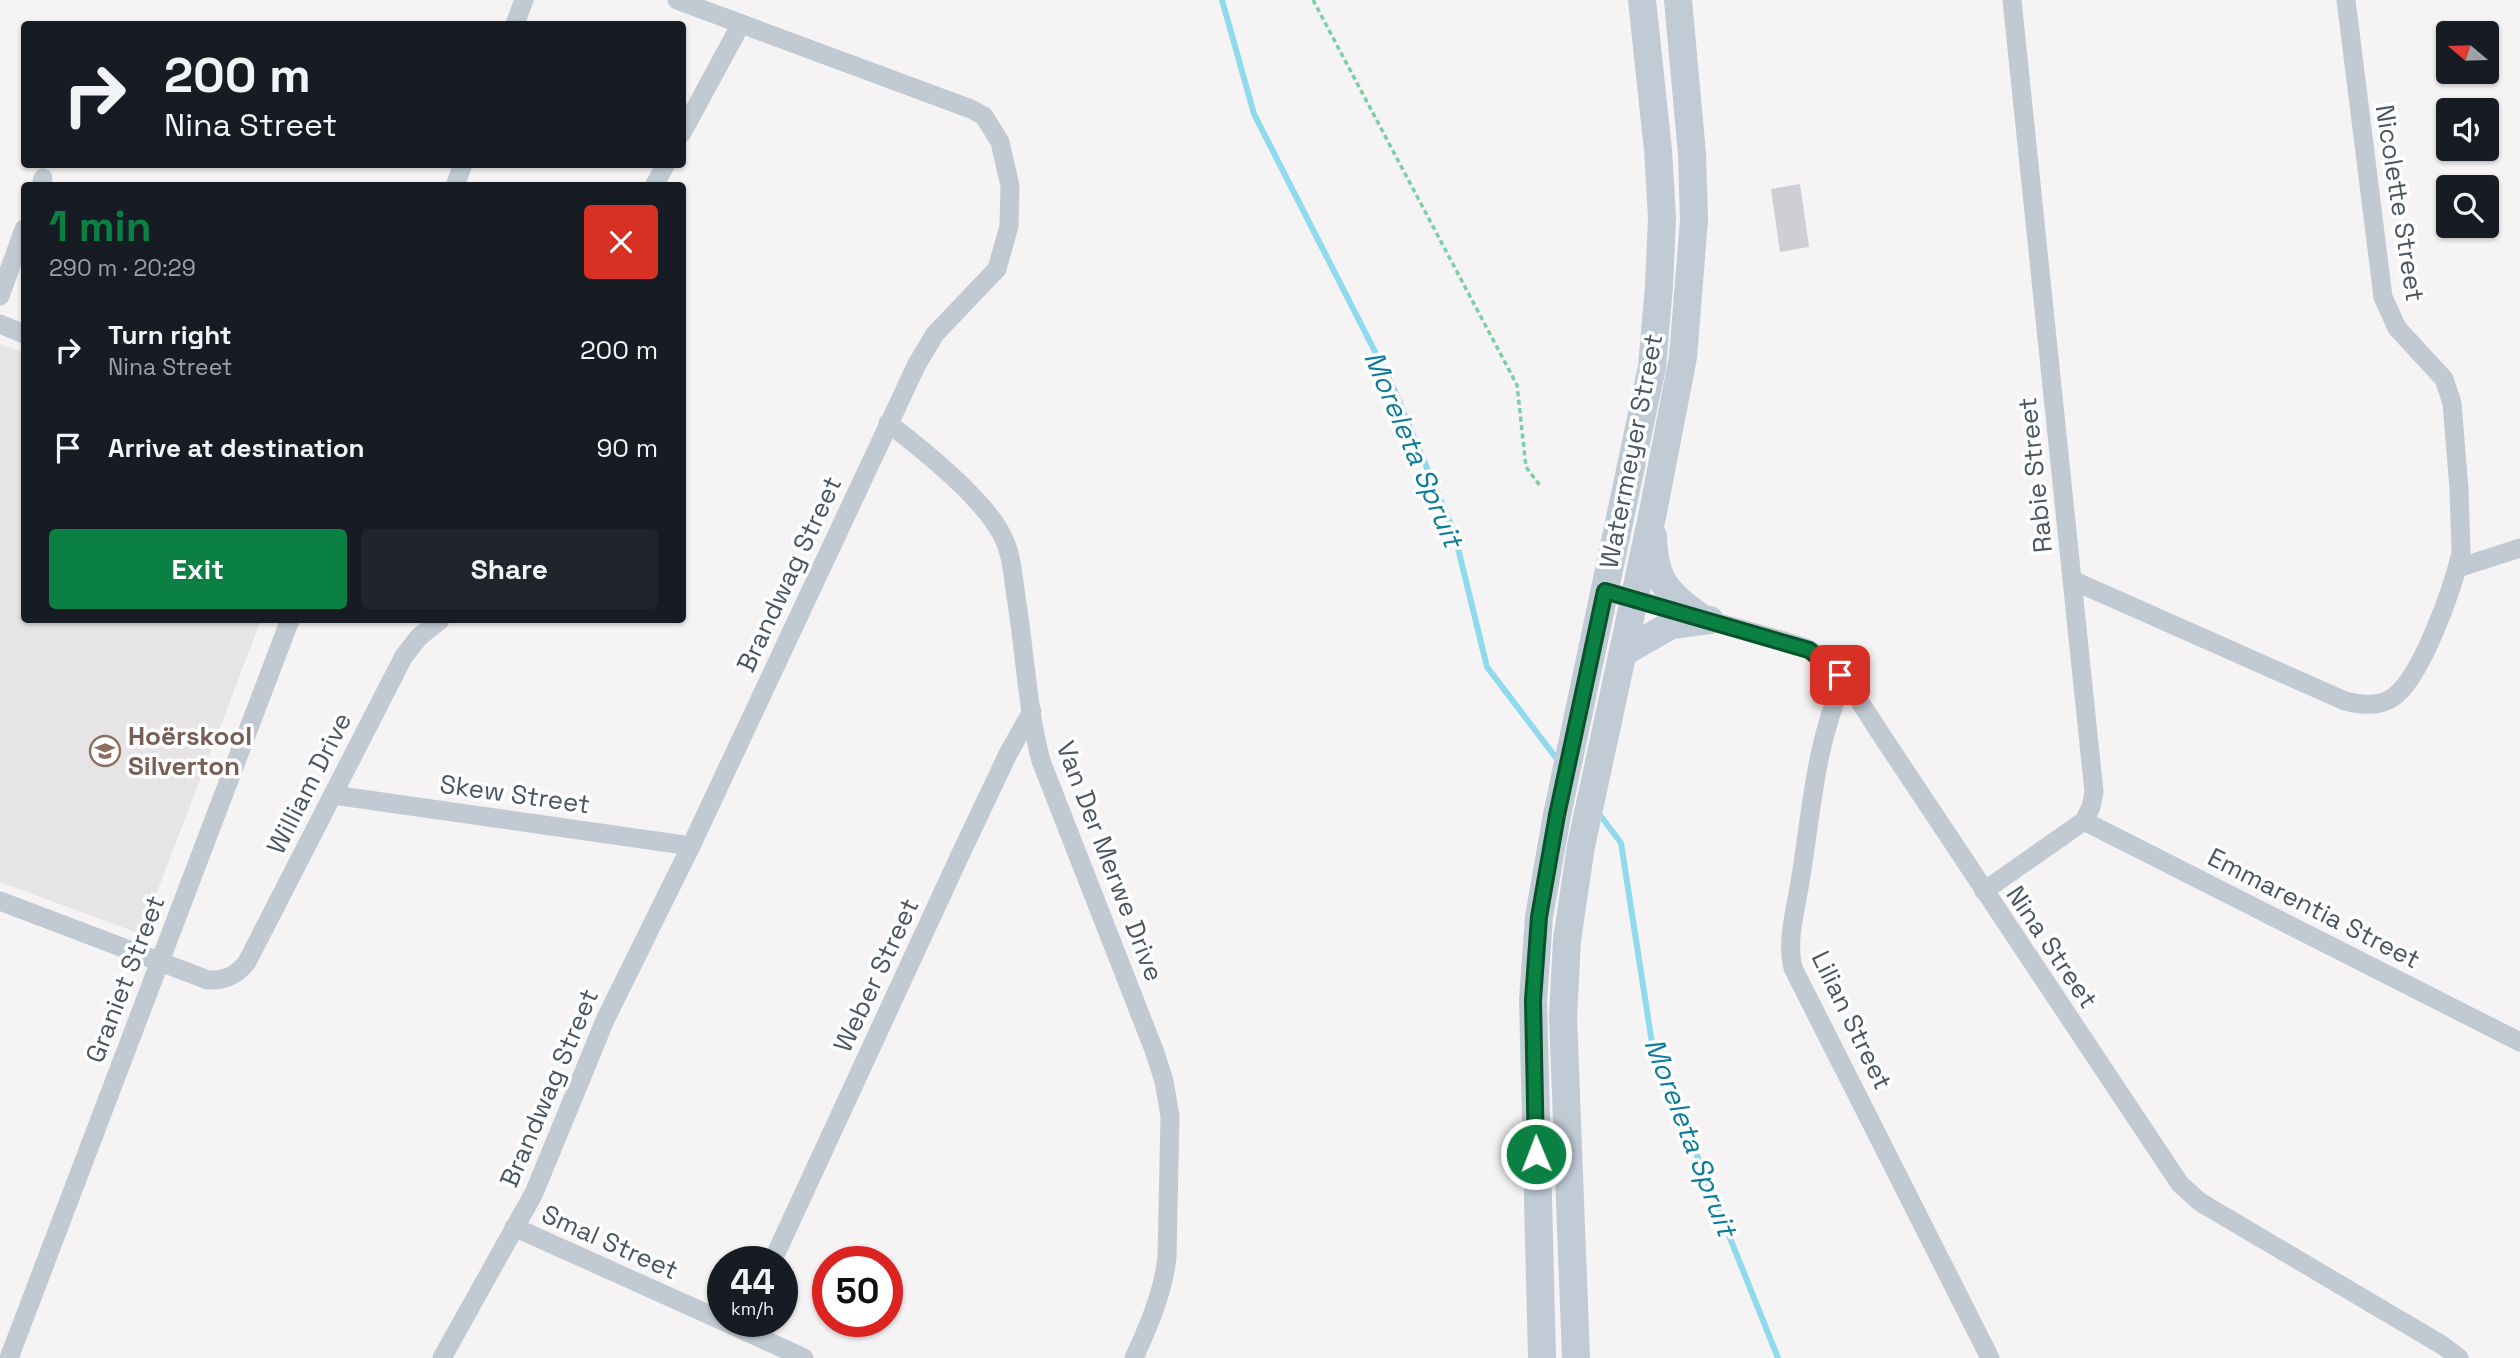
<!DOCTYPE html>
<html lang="en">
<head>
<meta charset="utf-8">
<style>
	body { margin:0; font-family:"Space Grotesk",sans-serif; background:#20242c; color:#f1f3f6; height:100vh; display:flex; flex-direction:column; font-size:26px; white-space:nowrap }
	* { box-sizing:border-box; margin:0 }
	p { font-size:23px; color:#9ea1a6 }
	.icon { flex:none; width:38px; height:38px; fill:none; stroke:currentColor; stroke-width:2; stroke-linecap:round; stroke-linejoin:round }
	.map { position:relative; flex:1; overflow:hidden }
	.drawer { position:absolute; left:21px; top:182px; width:665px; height:441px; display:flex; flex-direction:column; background:#171b24; border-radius:7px; box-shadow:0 2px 5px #0004 }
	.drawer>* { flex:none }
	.hud { position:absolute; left:21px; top:21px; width:665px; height:147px; border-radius:7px; box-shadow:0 2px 5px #0004; background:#171b24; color:#f1f3f6; overflow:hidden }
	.needle { width:46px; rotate:289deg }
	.tools { position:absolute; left:2436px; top:21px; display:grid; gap:14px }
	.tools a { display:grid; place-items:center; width:63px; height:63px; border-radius:7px; background:#171b24; box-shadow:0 2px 5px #0004; font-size:35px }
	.speed { position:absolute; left:707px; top:1246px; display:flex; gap:14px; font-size:35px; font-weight:700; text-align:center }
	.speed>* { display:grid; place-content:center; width:91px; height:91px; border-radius:50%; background:#171b24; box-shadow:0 2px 5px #0004; line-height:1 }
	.speed small { font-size:18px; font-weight:400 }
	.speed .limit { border:10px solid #d22; background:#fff; color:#111 }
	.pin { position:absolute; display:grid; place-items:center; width:60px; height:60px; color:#fff; margin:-30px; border-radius:14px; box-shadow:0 4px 10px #0006 }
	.me { position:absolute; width:77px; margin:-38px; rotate:359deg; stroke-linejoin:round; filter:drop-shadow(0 0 5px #0008) }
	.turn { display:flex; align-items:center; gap:24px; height:147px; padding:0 28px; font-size:32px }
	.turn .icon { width:91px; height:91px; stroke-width:2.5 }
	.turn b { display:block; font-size:49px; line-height:60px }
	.round { display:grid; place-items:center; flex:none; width:74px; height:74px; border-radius:7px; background:#20242c }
	.overview { display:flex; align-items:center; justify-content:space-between; height:119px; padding:0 28px }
	h1 { font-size:42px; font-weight:700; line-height:52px; color:#0b8043 }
	.primary-button { display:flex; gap:14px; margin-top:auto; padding:14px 28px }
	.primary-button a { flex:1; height:80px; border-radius:7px; background:#0b8043; color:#fff; font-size:28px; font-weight:700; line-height:80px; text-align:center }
	.primary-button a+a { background:#20242c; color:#f1f3f6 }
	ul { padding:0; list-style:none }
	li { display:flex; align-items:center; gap:21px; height:98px; padding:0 28px }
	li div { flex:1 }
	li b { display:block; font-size:26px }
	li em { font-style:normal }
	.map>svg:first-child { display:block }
</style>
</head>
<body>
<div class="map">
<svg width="2520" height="1358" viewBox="0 0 2520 1358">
	<rect width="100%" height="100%" fill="#f5f3f3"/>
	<!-- education -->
	<path fill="#e6e4e5" d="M0,344L24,353V620H261L141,934L0,882Z"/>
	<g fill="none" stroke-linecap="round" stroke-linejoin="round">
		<!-- stream -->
		<g stroke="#90daee" stroke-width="6">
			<path d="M1222,0L1254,114L1392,385L1454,532L1487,667L1560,763"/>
			<path d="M1597,811L1621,843L1652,1043L1778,1358"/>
		</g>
	</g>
	<!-- building -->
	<path fill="#cdcfd5" d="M1800,184L1809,247L1780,252L1771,189Z"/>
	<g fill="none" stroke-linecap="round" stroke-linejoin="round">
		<!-- path -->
		<path stroke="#7ad0a6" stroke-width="3.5" stroke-dasharray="5 3.5" stroke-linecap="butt" d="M1313,0L1517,385L1526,467L1541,487"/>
		<!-- minor -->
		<g stroke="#c1cad2" stroke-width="19">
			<path d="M515,24L524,0"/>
			<path d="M682,133L741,24"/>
			<path d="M41,186L43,178"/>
			<path d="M455,186L463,164"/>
			<path d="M654,186L666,164"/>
			<path d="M0,296L24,229"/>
			<path d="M0,324L24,334"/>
			<path d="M888,423C922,449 983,498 1002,535C1012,554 1013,576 1016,597C1025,651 1027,708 1041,761L1154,1050L1164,1081L1170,1116L1167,1257C1163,1293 1149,1325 1134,1358"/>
			<path d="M2458,568L2520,548"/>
			<path d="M2072,580L2345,701C2360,705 2378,707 2392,698C2421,680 2453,587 2461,553L2459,489L2452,403L2444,379L2397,328L2383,297L2346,0"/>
			<path d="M1605,591L1784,641C1792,644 1802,646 1810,650C1842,666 1866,713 1886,742L2180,1184L2200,1202L2442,1345L2459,1358"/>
			<path d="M1844,681C1815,741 1811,817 1800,882C1796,909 1786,940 1793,968L1990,1358"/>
			<path d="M333,795L691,846"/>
			<path d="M2084,821L2520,1042"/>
			<path d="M1984,891L2084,821L2091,807L2094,792L2012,0"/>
			<path d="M0,901L208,980C225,981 237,975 247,962L404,656L419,637L440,620"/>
			<path d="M514,1227L723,1321"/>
			<path d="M772,1262L962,851L1008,754L1032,711"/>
			<path d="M723,1321L804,1358"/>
			<path d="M9,1358L290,620"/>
			<path d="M442,1358L534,1193L606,1018L691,846L917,364L935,334L997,269L1009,226L1010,186L1000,142L984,116L971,109L677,0"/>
		</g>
		<!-- secondary -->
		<g stroke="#c1cbd6" stroke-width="28">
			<path d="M1653,536C1654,580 1667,594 1702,618"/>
			<path d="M1624,652L1671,625L1710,620"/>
			<path d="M1542,1358L1533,1000L1539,917L1557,815L1652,367L1659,286L1662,217L1658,150L1642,0"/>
			<path d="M1576,1358L1563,1016L1567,940L1581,846L1653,512L1683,357L1694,220L1692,154L1678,0"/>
		</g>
	</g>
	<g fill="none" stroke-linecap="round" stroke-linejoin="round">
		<!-- route casing -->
		<g stroke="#07532c" stroke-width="18">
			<path id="route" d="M1536,1154L1533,1000L1539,917L1557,815L1605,591L1809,650L1840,675"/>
		</g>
		<!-- route -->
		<use href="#route" stroke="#0b8043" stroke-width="12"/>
	</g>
	<!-- icons -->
	<defs>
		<g id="school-ring" transform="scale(1.575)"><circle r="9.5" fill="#fff" stroke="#8d6e63" stroke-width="1.5"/><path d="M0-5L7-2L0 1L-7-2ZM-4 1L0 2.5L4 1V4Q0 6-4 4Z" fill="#8d6e63"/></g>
	</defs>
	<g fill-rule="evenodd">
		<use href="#school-ring" x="105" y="751"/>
	</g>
	<g text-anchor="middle" stroke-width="7" stroke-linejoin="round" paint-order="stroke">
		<!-- street labels -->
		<g font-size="26" fill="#4a5661" stroke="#fff">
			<text transform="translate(2400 203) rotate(81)" y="9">Nicolette Street</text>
			<text transform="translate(1631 451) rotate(-79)" y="9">Watermeyer Street</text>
			<text transform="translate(2035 475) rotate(-96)" y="9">Rabie Street</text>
			<text transform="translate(789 574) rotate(-65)" y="9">Brandwag Street</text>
			<text transform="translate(309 783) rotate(-63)" y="9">William Drive</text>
			<text transform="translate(515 794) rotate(8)" y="9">Skew Street</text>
			<text transform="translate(1110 861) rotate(69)" y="9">Van Der Merwe Drive</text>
			<text transform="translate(2314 908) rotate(27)" y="9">Emmarentia Street</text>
			<text transform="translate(2052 947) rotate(56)" y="9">Nina Street</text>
			<text transform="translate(876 975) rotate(-65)" y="9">Weber Street</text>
			<text transform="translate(125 979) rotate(-69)" y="9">Graniet Street</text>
			<text transform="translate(1852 1020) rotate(64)" y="9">Lilian Street</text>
			<text transform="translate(549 1088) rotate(-67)" y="9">Brandwag Street</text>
			<text transform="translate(610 1242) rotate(24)" y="9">Smal Street</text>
		</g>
		<!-- education labels -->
		<g font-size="26" font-weight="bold" fill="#785e54" stroke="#fff" text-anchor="start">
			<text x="128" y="745">Hoërskool<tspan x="128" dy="30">Silverton</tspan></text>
		</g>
		<!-- water labels -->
		<g font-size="28" font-style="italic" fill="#0c7c9b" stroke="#fff">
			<text transform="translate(1414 449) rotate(67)" y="10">Moreleta Spruit</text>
			<text transform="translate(1691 1137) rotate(69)" y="10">Moreleta Spruit</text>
		</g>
	</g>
</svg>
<div class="tools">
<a><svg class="needle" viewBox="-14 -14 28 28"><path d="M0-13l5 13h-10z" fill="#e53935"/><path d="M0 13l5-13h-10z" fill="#9ea1a6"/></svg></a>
<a><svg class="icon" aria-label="sound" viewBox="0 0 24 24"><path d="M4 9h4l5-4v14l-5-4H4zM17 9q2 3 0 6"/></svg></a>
<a><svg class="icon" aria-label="search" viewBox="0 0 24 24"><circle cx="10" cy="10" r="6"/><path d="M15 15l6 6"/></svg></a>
</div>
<div class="speed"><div>44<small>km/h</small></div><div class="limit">50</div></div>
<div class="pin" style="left:1840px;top:675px;background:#d93025"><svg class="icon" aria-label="arrive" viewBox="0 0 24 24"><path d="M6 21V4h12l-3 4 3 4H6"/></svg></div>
<svg class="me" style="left:1536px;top:1154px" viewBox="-20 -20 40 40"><circle r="17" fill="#0b8043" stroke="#fff" stroke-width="3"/><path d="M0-11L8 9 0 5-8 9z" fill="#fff"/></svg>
<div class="hud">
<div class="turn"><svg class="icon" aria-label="right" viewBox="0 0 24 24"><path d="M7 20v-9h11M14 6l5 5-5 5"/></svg><div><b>200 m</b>Nina Street</div></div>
</div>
<section class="drawer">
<div class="overview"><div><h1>1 min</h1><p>290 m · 20:29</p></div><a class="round" style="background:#d93025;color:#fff"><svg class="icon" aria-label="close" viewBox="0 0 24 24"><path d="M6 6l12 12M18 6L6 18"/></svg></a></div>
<ul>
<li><svg class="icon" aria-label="right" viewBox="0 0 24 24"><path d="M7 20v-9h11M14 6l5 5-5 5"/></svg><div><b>Turn right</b><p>Nina Street</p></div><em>200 m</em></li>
<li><svg class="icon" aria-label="arrive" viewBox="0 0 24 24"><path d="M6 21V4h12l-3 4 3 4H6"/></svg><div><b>Arrive at destination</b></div><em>90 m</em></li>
</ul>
<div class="primary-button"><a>Exit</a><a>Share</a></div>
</section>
</div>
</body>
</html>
